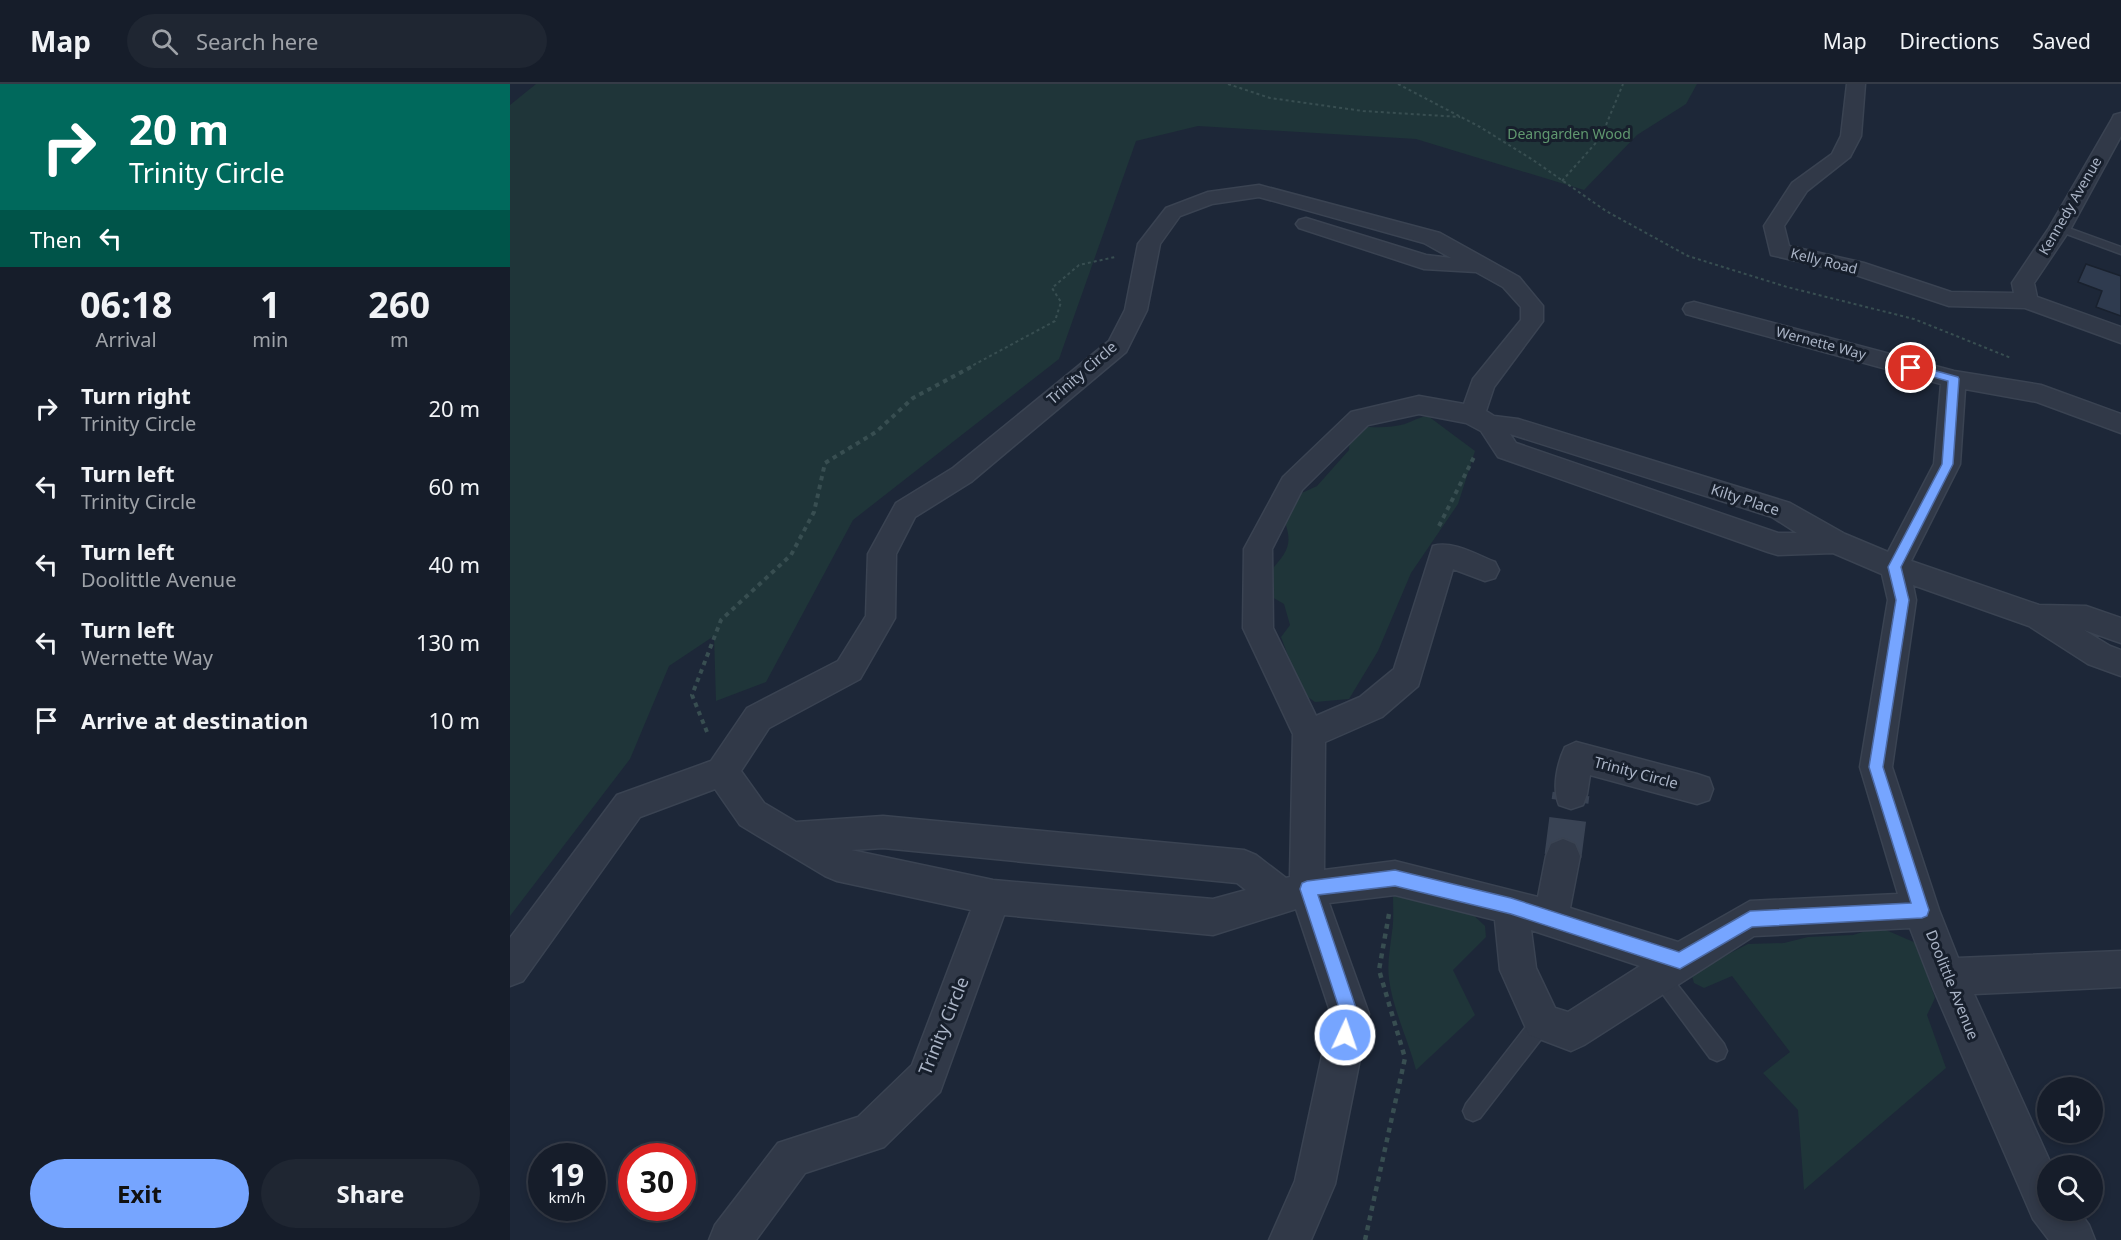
<!DOCTYPE html>
<html lang="en">
<head>
<meta charset="utf-8">
<style>
	body { margin:0; font-family:"Noto Sans",sans-serif; background:#1f2632; color:#f1f3f6; height:100vh; display:flex; flex-direction:column; font-size:22px; white-space:nowrap }
	* { box-sizing:border-box; margin:0 }
	p { font-size:20px; color:#9ea2a8 }
	.icon { flex:none; width:33px; height:33px; fill:none; stroke:currentColor; stroke-width:2; stroke-linecap:round; stroke-linejoin:round }
	.map { position:relative; flex:1; overflow:hidden }
	.side { display:flex; flex-direction:column; background:#161d2a; width:510px }
	.side>* { flex:none }
	.hud { background:#00695c; color:#fff; overflow:hidden }
	.controls { position:absolute; left:1527px; top:993px; display:grid; gap:12px }
	.controls a { display:grid; place-items:center; width:66px; height:66px; border-radius:50%; background:#161d2a; box-shadow:0 3px 9px #0003,0 0 0 2px #353b47; font-size:30px }
	.speed { position:absolute; left:18px; top:1059px; display:flex; gap:12px; font-size:30px; font-weight:700; text-align:center }
	.speed>* { display:grid; place-content:center; width:78px; height:78px; border-radius:50%; background:#161d2a; box-shadow:0 3px 9px #0003,0 0 0 2px #353b47; line-height:1 }
	.speed small { font-size:15px; font-weight:400 }
	.speed .limit { border:9px solid #d22; background:#fff; color:#111 }
	.pin { position:absolute; display:grid; place-items:center; width:51px; height:51px; color:#fff; margin:-26px; border:3px solid #fff; border-radius:50%; box-shadow:0 2px 6px #0007 }
	.me { position:absolute; width:66px; margin:-33px; rotate:3deg; stroke-linejoin:round; filter:drop-shadow(0 0 4px #0008) }
	.turn { display:flex; align-items:center; gap:21px; height:126px; padding:0 30px; font-size:27px }
	.turn .icon { width:78px; height:78px; stroke-width:2.5 }
	.turn b { display:block; font-size:42px; line-height:51px }
	.then { display:flex; align-items:center; height:57px; padding:0 30px; background:#0003; gap:12px; font-size:22px }
	.eta { display:flex; justify-content:space-evenly; align-items:center; height:102px; text-align:center }
	.eta b { font-size:36px; font-weight:700; line-height:42px }
	.button { display:flex; gap:12px; margin-top:auto; padding:12px 30px }
	.button a { flex:1; height:69px; border-radius:36px; background:#76a5ff; color:#111; font-size:24px; font-weight:700; line-height:69px; text-align:center }
	.button a+a { background:#1f2632; color:#f1f3f6 }
	ul { padding:0; list-style:none }
	li { display:flex; align-items:center; gap:18px; height:78px; padding:0 30px }
	li div { flex:1 }
	li b { display:block; font-size:22px }
	li em { font-style:normal }
	header { display:flex; align-items:center; gap:36px; box-sizing:border-box; height:84px; padding:0 30px; background:#161d2a; border-bottom:2px solid #353b47 }
	header strong { font-size:28px }
	nav { display:flex; gap:33px; margin-inline-start:auto; font-size:21px }
	.search { width:420px; height:54px; background:#1f2632; display:flex; align-items:center; gap:15px; box-sizing:border-box; padding:0 21px; border-radius:33px; color:#9ea2a8; font-size:22px }
	main { display:flex; flex:1; min-height:0 }
	.map>svg:first-child { display:block }
</style>
</head>
<body>
<header>
<strong>Map</strong>
<div class="search"><svg class="icon" aria-label="search" viewBox="0 0 24 24"><circle cx="10" cy="10" r="6"/><path d="M15 15l6 6"/></svg>Search here</div>
<nav><a>Map</a><a>Directions</a><a>Saved</a></nav>
</header>
<main>
<section class="side">
<div class="hud">
<div class="turn"><svg class="icon" aria-label="right" viewBox="0 0 24 24"><path d="M7 20v-9h11M14 6l5 5-5 5"/></svg><div><b>20 m</b>Trinity Circle</div></div>
<div class="then">Then<svg class="icon" aria-label="left" viewBox="0 0 24 24"><path d="M17 20v-9H6M10 6l-5 5 5 5"/></svg></div>
</div>
<div class="eta">
<div><b>06:18</b><p>Arrival</p></div>
<div><b>1</b><p>min</p></div>
<div><b>260</b><p>m</p></div>
</div>
<ul>
<li><svg class="icon" aria-label="right" viewBox="0 0 24 24"><path d="M7 20v-9h11M14 6l5 5-5 5"/></svg><div><b>Turn right</b><p>Trinity Circle</p></div><em>20 m</em></li>
<li><svg class="icon" aria-label="left" viewBox="0 0 24 24"><path d="M17 20v-9H6M10 6l-5 5 5 5"/></svg><div><b>Turn left</b><p>Trinity Circle</p></div><em>60 m</em></li>
<li><svg class="icon" aria-label="left" viewBox="0 0 24 24"><path d="M17 20v-9H6M10 6l-5 5 5 5"/></svg><div><b>Turn left</b><p>Doolittle Avenue</p></div><em>40 m</em></li>
<li><svg class="icon" aria-label="left" viewBox="0 0 24 24"><path d="M17 20v-9H6M10 6l-5 5 5 5"/></svg><div><b>Turn left</b><p>Wernette Way</p></div><em>130 m</em></li>
<li><svg class="icon" aria-label="arrive" viewBox="0 0 24 24"><path d="M6 21V4h12l-3 4 3 4H6"/></svg><div><b>Arrive at destination</b></div><em>10 m</em></li>
</ul>
<div class="button"><a>Exit</a><a>Share</a></div>
</section>
<div class="map">
<svg width="1611" height="1156" viewBox="0 0 1611 1156">
	<rect width="100%" height="100%" fill="#1d2738"/>
	<!-- green -->
	<g fill="#1f3539">
		<path d="M26,0H1187L1176,20L1127,51L1074,106L906,55L688,42L626,57L549,275L343,436L256,598L206,617L204,552L159,582L120,675L0,832V21Z"/>
		<path d="M918,332L965,367L948,420L901,489L868,567L839,615L805,618L792,609L771,553L780,541L774,520L762,513L759,489C778,466 784,462 773,432L783,413L807,402L839,366L840,354L850,342C866,344 880,344 895,340C903,337 909,333 918,332Z"/>
		<path d="M883,810L959,827L975,842L976,853L943,886L965,931L906,986C898,955 883,926 879,895C877,879 880,865 882,848C884,836 883,823 883,810Z"/>
		<path d="M1369,843L1406,859L1425,914L1417,931L1436,984L1294,1106L1288,1026L1253,989L1280,968L1222,892L1194,904L1184,899L1181,889L1238,860L1274,859L1298,853L1343,851Z"/>
	</g>
	<!-- building -->
	<path fill="#2f3b4f" stroke="#19212e" stroke-width="1.5" d="M1576,180L1611,192V232L1586,223L1592,207L1568,198Z"/>
	<g fill="none" stroke-linecap="round" stroke-linejoin="round">
		<!-- minor-tunnel -->
		<path stroke="#394354" stroke-width="37" stroke-dasharray="37 18" stroke-linecap="butt" d="M1053,772L1061,710"/>
		<!-- service casing -->
		<g stroke="#3a4352" stroke-width="3">
			<g id="service">
				<path d="M1550,141L1611,163V170L1546,146L1545,144Z"/>
				<path d="M1149,882L1155,885L1214,960L1217,967L1214,974L1207,977L1200,974L1143,897L1140,891L1143,885Z"/>
				<path d="M1032,929L1039,931L1041,938L1039,945L970,1034L963,1037L956,1034L953,1027L956,1020L1025,931Z"/>
			</g>
		</g>
		<!-- minor casing -->
		<g stroke="#3a4352" stroke-width="3">
			<g id="minor">
				<path d="M1337,0H1355L1351,52L1340,73L1297,107L1274,142L1279,162L1354,179L1441,208L1504,209L1502,199L1539,144L1602,35L1604,31L1611,29V52L1561,144L1524,199L1527,213L1611,243V259L1515,224L1439,222L1340,189L1261,171L1254,142L1282,99L1322,70L1331,52Z"/>
				<path d="M749,101L930,149L1009,193L1033,222V237L984,303L976,327L984,332L1008,335L1280,419L1335,450L1378,468L1424,380L1431,300L1176,230L1173,225L1176,220L1184,218L1444,287L1531,301L1611,330V349L1527,318L1455,305L1450,380L1401,477L1529,521L1576,522L1611,534V559L1574,546L1600,562L1611,566V592L1578,580L1519,542L1403,501L1406,516L1382,683L1429,826L1448,874L1611,867V903L1464,910L1542,1082H1538V1126H1568L1579,1141L1585,1156H1539L1523,1135L1424,906L1400,844L1244,852L1074,961L1061,967L1019,951L990,886L985,836L885,811L819,819L859,930L825,1100L801,1156H759L785,1097L821,930L786,825L703,851L494,831L430,1008L374,1063L295,1089L246,1156H199L205,1141L268,1059L348,1033L402,981L461,826L327,797L315,792L230,741L205,705L130,733L13,897L0,902V854L107,711L201,677L237,624L328,577L356,532L358,470L386,419L443,384L599,257L615,226L628,160L656,124L698,108ZM749,113L914,159L941,174L916,171L796,134L789,136L786,140L789,144L914,185L966,188L993,203L1011,223V236L963,295L954,320L909,312L841,328L773,393L734,465L733,544L783,650L780,793L776,794L746,771L734,766L373,732L286,738L254,719L231,687L259,644L350,595L385,534L386,470L405,433L461,398L616,268L637,226L650,160L670,132L702,120ZM909,330L956,339L971,347L988,373L1258,468L1268,471L1323,469L1372,490L1378,516L1350,683L1388,810L1240,817L1168,858L1060,824L1070,772L1065,760L1053,755L1041,760L1036,772L1028,813L885,777L814,786L815,658L872,633L908,602L943,485L975,497L985,494L989,486L985,478C967,471 942,456 923,462L884,585L850,613L806,632L763,544L762,465L792,406L858,341ZM1000,350L1262,433L1287,449H1268L1006,359ZM373,764L727,799L736,806L703,815L483,796L341,766ZM1021,846L1130,882L1058,928L1045,924L1026,884Z"/>
				<path d="M1066,658L1187,690L1199,694L1203,705L1199,716L1187,720L1080,691L1077,710L1073,721L1061,725L1049,721C1042,704 1047,680 1055,663Z"/>
			</g>
		</g>
		<!-- path-far2 -->
		<g stroke="#384e51" stroke-width="2" stroke-dasharray="3 3" stroke-linecap="butt">
			<path d="M718,0L760,14L853,27L950,33"/>
			<path d="M888,0L970,43L1023,76L1096,127L1178,172L1277,203L1404,235L1501,274"/>
			<path d="M1052,97L1091,53L1113,0"/>
			<path d="M458,284L545,237L551,218L542,204L569,181L605,173"/>
		</g>
		<!-- path-far1 -->
		<g stroke="#384e51" stroke-width="4" stroke-dasharray="4.5 4.5" stroke-linecap="butt">
			<path d="M929,442L965,371"/>
			<path d="M197,648L182,611L211,536L281,471L304,428L315,379L366,348L403,314L461,283"/>
		</g>
		<!-- path -->
		<path stroke="#384e51" stroke-width="4.5" stroke-dasharray="5 5" stroke-linecap="butt" d="M855,1156L895,974L869,886L879,830"/>
		<!-- service -->
		<use href="#service" fill="#313948" fill-rule="evenodd"/>
		<!-- minor -->
		<use href="#minor" fill="#313948" fill-rule="evenodd"/>
	</g>
	<!-- route -->
	<path fill="#76a5ff" stroke="#4d6ba6" stroke-width="1.5" d="M1401,280L1448,293L1449,295L1443,380L1391,483L1399,516L1373,683L1419,826L1417,832L1412,834L1242,843L1170,885L1001,830L885,802L808,811L848,930L841,957L835,960L829,957L827,951L831,930L790,805L792,799L797,797L885,786L1001,814L1169,868L1240,827L1401,819L1359,683L1386,516L1378,483L1432,380L1438,297L1397,286V281Z"/>
	<g text-anchor="middle" stroke-width="6" stroke-linejoin="round" paint-order="stroke">
		<!-- far-park labels -->
		<g font-size="14" fill="#60986f" stroke="#171f2c">
			<text x="1059" y="55">Deangarden Wood</text>
		</g>
		<!-- far-street labels -->
		<g font-size="14" fill="#aab4c6" stroke="#171f2c">
			<text transform="translate(1560 122) rotate(-60)" y="5">Kennedy Avenue</text>
			<text transform="translate(1314 177) rotate(14)" y="5">Kelly Road</text>
			<text transform="translate(1311 259) rotate(15)" y="5">Wernette Way</text>
		</g>
		<!-- street labels -->
		<g font-size="15" fill="#aab4c6" stroke="#171f2c">
			<text transform="translate(572 289) rotate(-41)" y="5">Trinity Circle</text>
			<text transform="translate(1235 416) rotate(18)" y="5">Kilty Place</text>
			<text transform="translate(1126 689) rotate(15)" y="5">Trinity Circle</text>
			<text transform="translate(1442 901) rotate(68)" y="5">Doolittle Avenue</text>
		</g>
		<!-- near-street labels -->
		<g font-size="18" fill="#aab4c6" stroke="#171f2c">
			<text transform="translate(434 942) rotate(-68)" y="6">Trinity Circle</text>
		</g>
	</g>
</svg>
<div class="controls">
<a><svg class="icon" aria-label="sound" viewBox="0 0 24 24"><path d="M4 9h4l5-4v14l-5-4H4zM17 9q2 3 0 6"/></svg></a>
<a><svg class="icon" aria-label="search" viewBox="0 0 24 24"><circle cx="10" cy="10" r="6"/><path d="M15 15l6 6"/></svg></a>
</div>
<div class="speed"><div>19<small>km/h</small></div><div class="limit">30</div></div>
<div class="pin" style="left:1401px;top:284px;background:#d93025"><svg class="icon" aria-label="arrive" viewBox="0 0 24 24"><path d="M6 21V4h12l-3 4 3 4H6"/></svg></div>
<svg class="me" style="left:835px;top:951px" viewBox="-20 -20 40 40"><circle r="17" fill="#76a5ff" stroke="#fff" stroke-width="3"/><path d="M0-11L8 9 0 5-8 9z" fill="#fff"/></svg>
</div>
</main>
</body>
</html>
